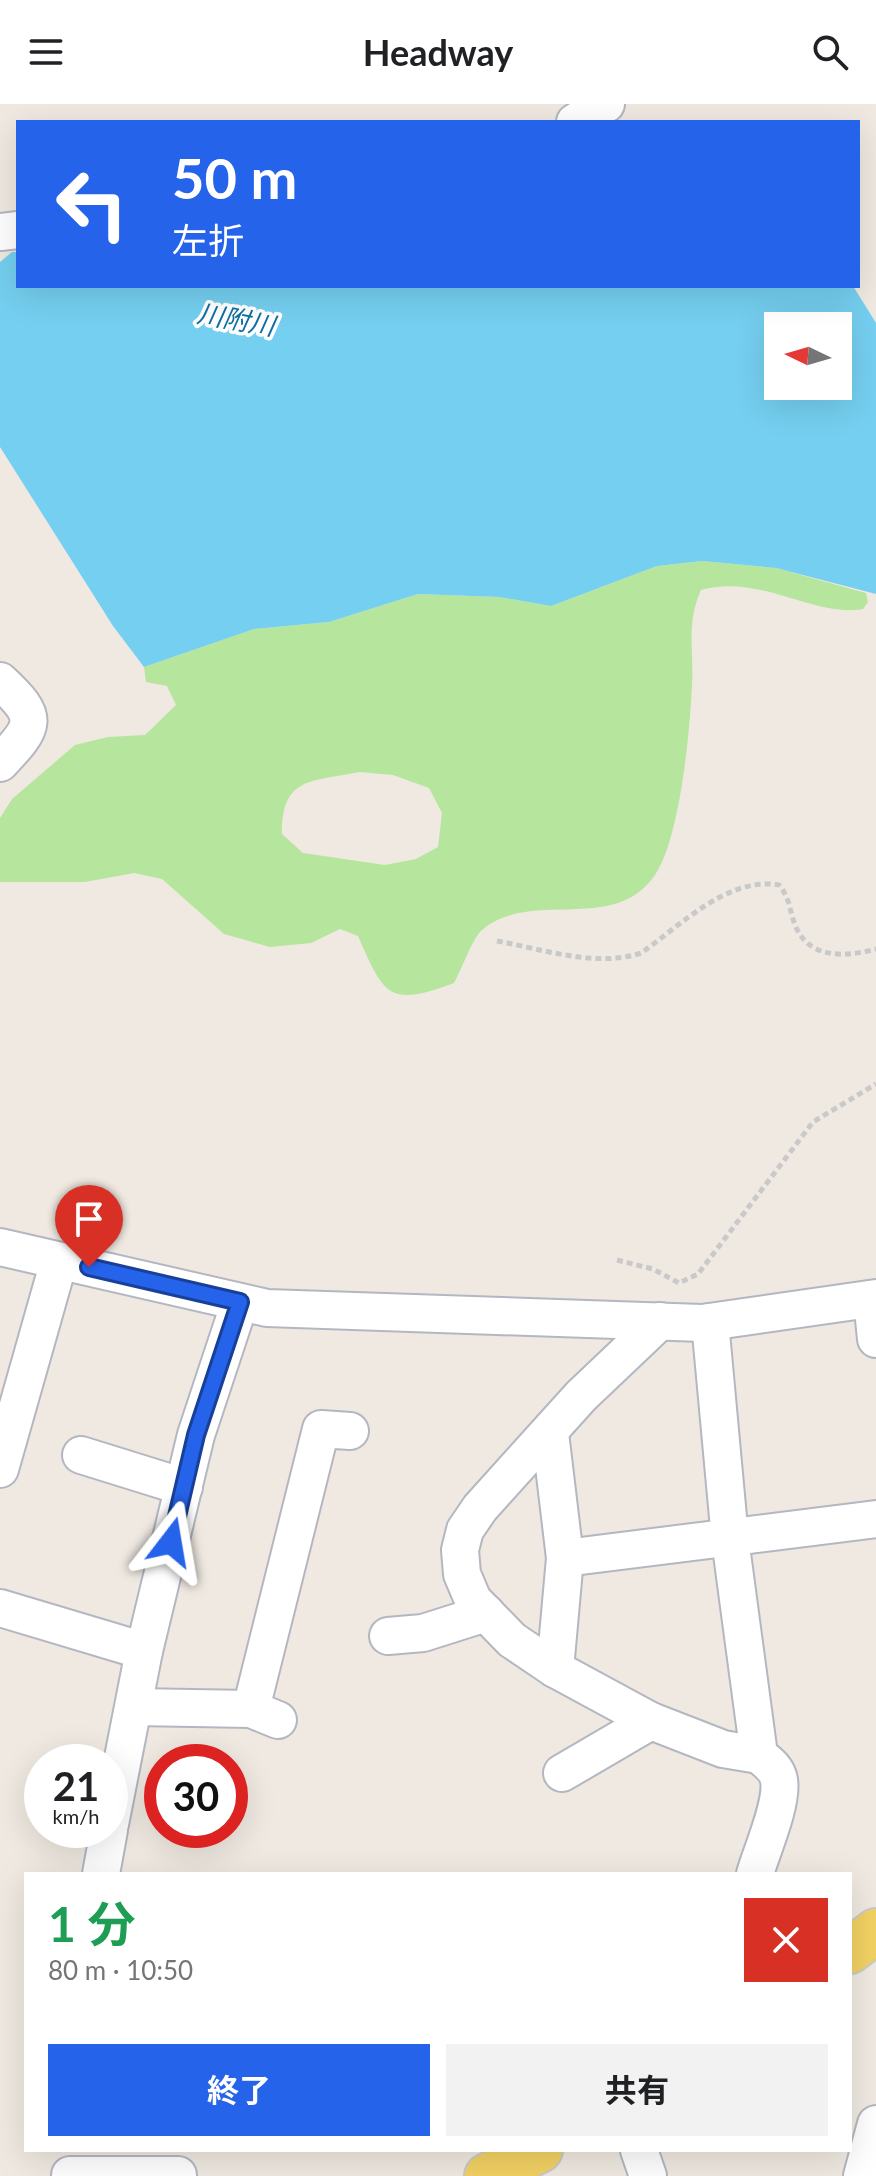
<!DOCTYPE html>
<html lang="ja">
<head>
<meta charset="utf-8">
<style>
	body { margin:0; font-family:Lato,"Noto Sans JP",sans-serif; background:#f2f2f2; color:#202124; height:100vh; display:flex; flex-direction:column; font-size:30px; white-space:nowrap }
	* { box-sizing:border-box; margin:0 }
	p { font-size:26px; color:#757577 }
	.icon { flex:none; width:44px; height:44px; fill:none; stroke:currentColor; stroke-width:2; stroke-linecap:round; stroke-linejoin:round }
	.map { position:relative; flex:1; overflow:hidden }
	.panel { position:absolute; left:24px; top:1768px; width:828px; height:280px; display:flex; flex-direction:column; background:#fff; border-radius:0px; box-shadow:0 8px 32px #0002 }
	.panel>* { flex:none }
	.banner { position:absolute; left:16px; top:16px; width:844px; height:168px; border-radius:0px; box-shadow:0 8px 32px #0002; background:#2563eb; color:#fff; overflow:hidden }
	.needle { width:52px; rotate:275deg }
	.fabs { position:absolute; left:764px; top:208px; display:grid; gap:16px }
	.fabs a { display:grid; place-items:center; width:88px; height:88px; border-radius:0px; background:#fff; box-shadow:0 8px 32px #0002; font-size:40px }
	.speed { position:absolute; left:24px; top:1640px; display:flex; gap:16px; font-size:40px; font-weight:700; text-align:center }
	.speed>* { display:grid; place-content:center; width:104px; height:104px; border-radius:50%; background:#fff; box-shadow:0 8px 32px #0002; line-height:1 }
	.speed small { font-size:20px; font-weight:400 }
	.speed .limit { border:12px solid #d22; background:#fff; color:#111 }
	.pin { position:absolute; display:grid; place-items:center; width:68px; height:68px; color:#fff; margin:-82px -34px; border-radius:50% 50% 50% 0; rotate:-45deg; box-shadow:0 0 8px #0007 }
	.pin .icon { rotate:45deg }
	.me { position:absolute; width:88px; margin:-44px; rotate:14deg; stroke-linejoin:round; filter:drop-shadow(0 0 6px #0008) }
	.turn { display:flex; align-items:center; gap:28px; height:168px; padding:0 24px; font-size:36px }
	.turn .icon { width:104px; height:104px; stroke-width:2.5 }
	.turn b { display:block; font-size:56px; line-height:68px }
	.round { display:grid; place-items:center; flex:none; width:84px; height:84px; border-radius:0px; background:#f2f2f2 }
	.headline { display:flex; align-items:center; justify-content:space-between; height:136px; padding:0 24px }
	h1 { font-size:48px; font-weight:700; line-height:60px; color:#1e9e55 }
	.action { display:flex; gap:16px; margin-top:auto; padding:16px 24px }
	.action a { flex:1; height:92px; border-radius:0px; background:#2563eb; color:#fff; font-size:32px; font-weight:700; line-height:92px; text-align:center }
	.action a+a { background:#f2f2f2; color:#202124 }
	header { display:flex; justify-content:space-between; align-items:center; height:104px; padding:0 24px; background:#fff; font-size:36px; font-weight:700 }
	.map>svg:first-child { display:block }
</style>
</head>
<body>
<header><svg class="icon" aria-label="menu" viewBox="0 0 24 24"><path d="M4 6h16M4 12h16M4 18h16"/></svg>Headway<svg class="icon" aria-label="search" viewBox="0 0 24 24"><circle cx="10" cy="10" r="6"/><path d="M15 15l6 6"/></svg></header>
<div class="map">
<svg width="876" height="2072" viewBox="0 0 876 2072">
	<rect width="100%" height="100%" fill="#efe9e1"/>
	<!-- green -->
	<path fill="#b6e59e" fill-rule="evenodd" d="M702,457L776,464L866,489L868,498L863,505C815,514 758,469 701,486C686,519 694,546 692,581C690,627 680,734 655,771C614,831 531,784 482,826C473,833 461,867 454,879C388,904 384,891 358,832L340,825L311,839L270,843L224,830L162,775L134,769L85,778H0V714L12,695L75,641L108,633L145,631L176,601L167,582L146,578L144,563L254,525L329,518L418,490L499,493L551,502L657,462ZM359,668L393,671L429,684L442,709L438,743L416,755L385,761L303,749L282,730C282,672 311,678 359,668Z"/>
	<!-- water -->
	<path fill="#75cff0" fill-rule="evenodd" d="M12,148H18V182H853L876,219V490L776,464L702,457L657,462L551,502L499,493L418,490L329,518L254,525L144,563L113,522L0,343V158ZM778,222H838V282H778Z"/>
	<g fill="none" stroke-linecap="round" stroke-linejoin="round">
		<!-- minor casing -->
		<g stroke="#b4b7c1" stroke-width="40">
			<g id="minor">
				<path d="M575,18L606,0"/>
				<path d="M0,128L18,126"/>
				<path d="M0,577C40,614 36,621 0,659"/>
				<path d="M0,1143L267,1204L702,1219L876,1194"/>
				<path d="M872,1195L876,1235"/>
				<path d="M660,1217L581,1292L480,1404L465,1426L460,1446L462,1470L473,1496L512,1536L555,1565L651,1617L723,1645L759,1651"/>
				<path d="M710,1218L730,1435L759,1651C767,1658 777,1664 779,1676C783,1699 762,1746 755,1770"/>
				<path d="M550,1329L565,1454L555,1565"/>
				<path d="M81,1351L184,1383"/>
				<path d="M0,1365L59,1157"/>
				<path d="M565,1454L876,1415"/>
				<path d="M0,1504L144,1547"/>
				<path d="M388,1532L423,1529L486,1509"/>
				<path d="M134,1603L251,1605L278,1616"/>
				<path d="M251,1605L321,1325L350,1327"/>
				<path d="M562,1669L651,1617"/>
				<path d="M110,1720L144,1547L196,1331L240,1198"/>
				<path d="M101,1770L109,1726"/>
				<path d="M639,2046L648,2072"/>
				<path d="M70,2071H178"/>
				<path d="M862,2072L876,2020"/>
			</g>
		</g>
		<!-- primary casing -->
		<g stroke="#c9c9c9" stroke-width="48">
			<g id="primary">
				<path d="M850,1847L876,1827"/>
				<path d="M487,2072L540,2046"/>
			</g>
		</g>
		<!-- path -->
		<g stroke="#c9c9c9" stroke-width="5" stroke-dasharray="6 4" stroke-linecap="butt">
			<path d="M497,837C542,845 596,864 641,849C680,822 728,772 779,781C790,794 789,805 795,821C809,856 846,853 876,845"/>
			<path d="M617,1156L653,1165L679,1179L698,1170L813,1018L876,980"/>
		</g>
		<!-- minor -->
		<use href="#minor" stroke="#fff" stroke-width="36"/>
		<!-- primary -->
		<use href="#primary" stroke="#f2d163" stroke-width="44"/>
	</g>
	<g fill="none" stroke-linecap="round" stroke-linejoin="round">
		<!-- route casing -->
		<g stroke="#184099" stroke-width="20">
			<path id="route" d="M89,1163L240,1198L196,1331L171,1438"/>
		</g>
		<!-- route -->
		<use href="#route" stroke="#2563eb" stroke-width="14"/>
	</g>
	<g text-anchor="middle" stroke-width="7" stroke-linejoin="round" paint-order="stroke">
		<!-- water labels -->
		<g font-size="26" font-style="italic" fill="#0d6fa3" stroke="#fff">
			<text transform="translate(236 216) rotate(10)" y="9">川附川</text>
		</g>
	</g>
</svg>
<div class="fabs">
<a><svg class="needle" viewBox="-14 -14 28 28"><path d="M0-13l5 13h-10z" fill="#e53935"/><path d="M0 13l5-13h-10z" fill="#757577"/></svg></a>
</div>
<div class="speed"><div>21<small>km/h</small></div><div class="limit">30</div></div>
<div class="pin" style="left:89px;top:1163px;background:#d93025"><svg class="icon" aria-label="arrive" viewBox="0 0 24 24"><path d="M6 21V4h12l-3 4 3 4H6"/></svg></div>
<svg class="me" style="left:171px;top:1438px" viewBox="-20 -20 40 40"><path d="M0-17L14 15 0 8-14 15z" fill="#2563eb" stroke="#fff" stroke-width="4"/></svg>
<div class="banner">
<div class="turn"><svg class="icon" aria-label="left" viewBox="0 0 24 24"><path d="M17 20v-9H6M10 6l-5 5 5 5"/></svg><div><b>50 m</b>左折</div></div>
</div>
<section class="panel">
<div class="headline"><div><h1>1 分</h1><p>80 m · 10:50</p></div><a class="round" style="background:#d93025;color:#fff"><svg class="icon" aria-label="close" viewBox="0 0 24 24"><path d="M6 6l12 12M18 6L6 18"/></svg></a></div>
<div class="action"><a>終了</a><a>共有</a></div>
</section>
</div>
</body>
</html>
